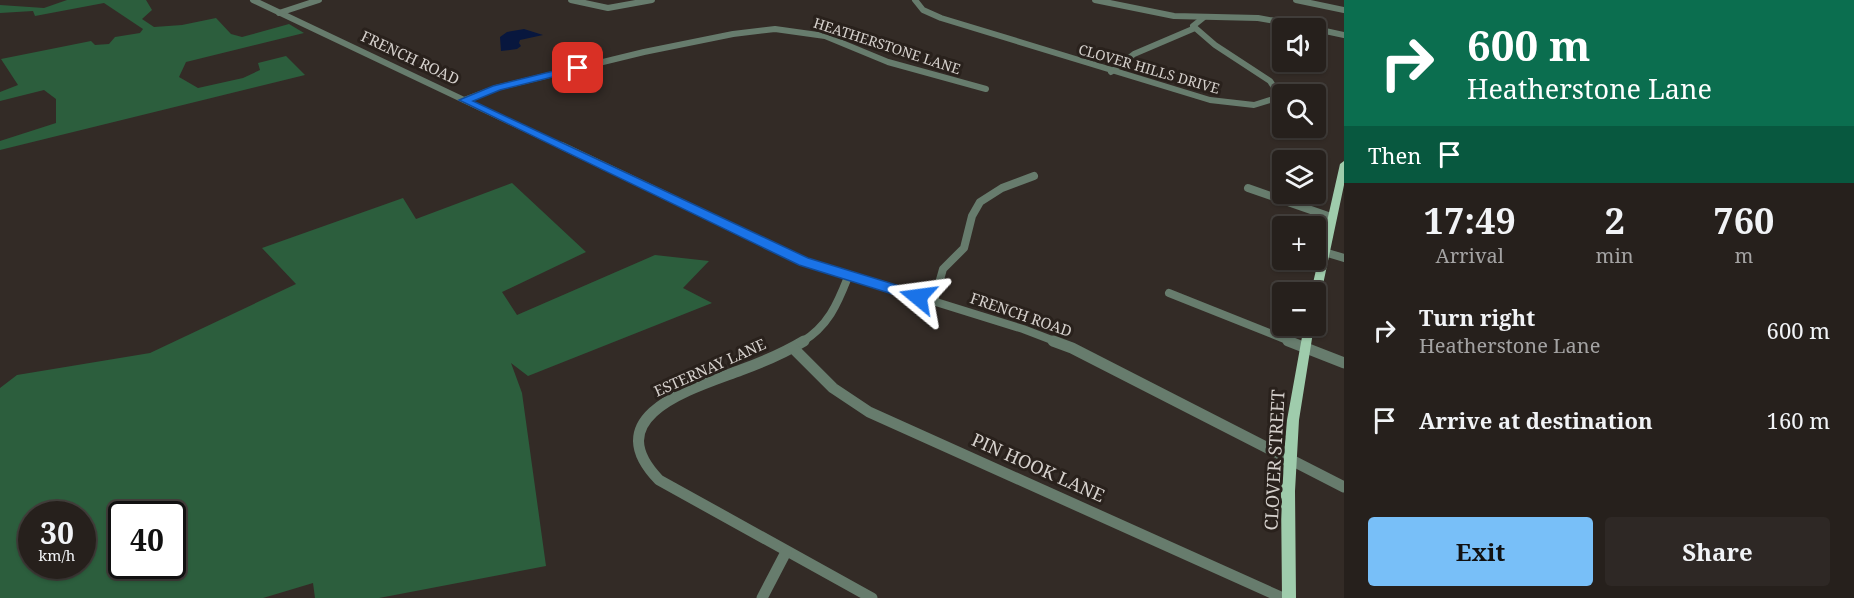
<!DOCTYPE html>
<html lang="en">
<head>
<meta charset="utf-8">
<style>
	body { margin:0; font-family:"Noto Serif",serif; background:#2e2825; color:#f1f3f6; height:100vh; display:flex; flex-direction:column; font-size:22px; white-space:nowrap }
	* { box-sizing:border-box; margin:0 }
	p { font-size:20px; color:#a4a3a3 }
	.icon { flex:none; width:33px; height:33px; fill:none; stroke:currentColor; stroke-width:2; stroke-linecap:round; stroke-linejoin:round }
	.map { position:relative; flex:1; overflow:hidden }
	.side { display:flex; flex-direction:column; background:#26201c; width:510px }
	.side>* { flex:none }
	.banner { background:#0b6e4f; color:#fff; overflow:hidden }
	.tools { position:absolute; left:1272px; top:18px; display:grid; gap:12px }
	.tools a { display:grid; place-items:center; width:54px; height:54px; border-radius:6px; background:#26201c; box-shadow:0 2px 4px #0004,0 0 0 2px #423e3b; font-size:30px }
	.speed { position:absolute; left:18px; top:501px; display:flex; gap:12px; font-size:30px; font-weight:700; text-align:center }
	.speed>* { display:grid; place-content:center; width:78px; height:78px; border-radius:50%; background:#26201c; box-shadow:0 2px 4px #0004,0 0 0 2px #423e3b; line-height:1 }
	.speed small { font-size:15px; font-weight:400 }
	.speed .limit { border:3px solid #111; border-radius:9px; background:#fff; color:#111 }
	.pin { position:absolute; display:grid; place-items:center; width:51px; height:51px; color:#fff; margin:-26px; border-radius:12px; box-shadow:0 3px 9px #0006 }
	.me { position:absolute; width:66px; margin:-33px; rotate:286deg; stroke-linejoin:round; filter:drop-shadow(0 0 4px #0008) }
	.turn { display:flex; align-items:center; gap:21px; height:126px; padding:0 24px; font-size:27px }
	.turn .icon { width:78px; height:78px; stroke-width:2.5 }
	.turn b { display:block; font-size:42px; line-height:51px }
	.then { display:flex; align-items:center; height:57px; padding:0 24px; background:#0003; gap:12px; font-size:22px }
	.eta { display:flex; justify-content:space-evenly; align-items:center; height:102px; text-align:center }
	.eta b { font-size:36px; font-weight:700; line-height:42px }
	.cta { display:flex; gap:12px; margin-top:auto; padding:12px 24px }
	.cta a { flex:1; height:69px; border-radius:6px; background:#78bff8; color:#111; font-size:24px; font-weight:700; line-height:69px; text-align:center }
	.cta a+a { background:#2e2825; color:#f1f3f6 }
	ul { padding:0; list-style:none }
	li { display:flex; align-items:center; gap:18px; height:90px; padding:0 24px }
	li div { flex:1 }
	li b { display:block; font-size:22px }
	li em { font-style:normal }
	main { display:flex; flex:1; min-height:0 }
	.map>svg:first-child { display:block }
</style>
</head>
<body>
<main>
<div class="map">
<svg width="1344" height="598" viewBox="0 0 1344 598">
	<rect width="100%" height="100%" fill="#332b26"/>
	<!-- forest -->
	<g fill="#2c5e3d" fill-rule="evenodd">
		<path d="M67,0H146L152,10L142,19L154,27L182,25L216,18L231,34L242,37L289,24L304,33L186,62L179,77L198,88L243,78L260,70L258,63L286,56L305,75L0,150V141L56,123V99L44,90L0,101V92L18,85L1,59L91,41L95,45L109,44L115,37L140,33L143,29L104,3L35,16L33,11L0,13V5L44,8Z"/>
		<path d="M512,183L586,252L502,292L517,315L655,255L709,261L683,288L712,303L528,376L511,363L522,393L546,566L379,598H315L313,583L263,598H0V388L17,375L150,353L296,284L262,248L403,198L416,219ZM32,514H82V566H32ZM122,514H172V566H122Z"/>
	</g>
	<!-- water -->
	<path fill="#08173e" d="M524,29L543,35L520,40L519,43L521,46L517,49L501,51L500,37L507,32Z"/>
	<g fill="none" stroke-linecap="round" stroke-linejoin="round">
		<!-- minor-far2 -->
		<g stroke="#677c6d" stroke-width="6">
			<path d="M253,0L565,148"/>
			<path d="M571,0L608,8L652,0"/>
			<path d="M915,0L923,10L941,18L1210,100L1254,105L1273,99L1276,90L1270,81L1215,45L1193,26L1203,18"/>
			<path d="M1095,0L1174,16L1258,18L1314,28"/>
			<path d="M1296,0L1344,10"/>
			<path d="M279,13L319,0"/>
			<path d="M1316,29L1344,35"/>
			<path d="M1111,72L1134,54L1195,28"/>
			<path d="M464,100L496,88L644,52L733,34L775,29L825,36L888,62L986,89"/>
		</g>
		<!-- minor-far1 -->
		<g stroke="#677c6d" stroke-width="8">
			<path d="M562,146L804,261L1023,329L1057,342"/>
			<path d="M1248,188L1331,217"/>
			<path d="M1324,252L1344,258"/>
			<path d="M1169,293L1292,342"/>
			<path d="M934,301L943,269L964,248L972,216L980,202L1002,188L1034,176"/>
			<path d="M802,342C828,326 837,305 848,277"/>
		</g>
		<!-- minor -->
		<g stroke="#677c6d" stroke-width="11">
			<path d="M804,341C784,353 763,362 741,370C694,388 596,415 659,480L872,598"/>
			<path d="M1053,341L1072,348L1344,487"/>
			<path d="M1288,341L1344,363"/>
			<path d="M793,348L833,388L869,412L1283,598"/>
			<path d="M762,598L786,552"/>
		</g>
		<!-- major -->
		<g fill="#9fccac" fill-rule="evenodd">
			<path d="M1344,161V185L1321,294L1316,298V292H1311L1340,164Z"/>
			<path d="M1304,326H1314L1299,420L1295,491L1296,598H1282L1281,491L1287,420Z"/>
		</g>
	</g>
	<!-- route -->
	<path fill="#1a73e8" stroke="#114b97" stroke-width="1.5" d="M578,65L581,66V70L500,90L473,101L808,258L923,293L925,297L923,300L918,302L799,265L459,100L493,86Z"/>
	<g text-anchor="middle" stroke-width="6" stroke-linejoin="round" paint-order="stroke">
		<!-- far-street labels -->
		<g font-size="14" fill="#d5d0cc" stroke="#29211c">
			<text transform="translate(887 46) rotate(18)" y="5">HEATHERSTONE LANE</text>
			<text transform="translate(1149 69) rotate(16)" y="5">CLOVER HILLS DRIVE</text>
		</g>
		<!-- street labels -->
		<g font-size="15" fill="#d5d0cc" stroke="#29211c">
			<text transform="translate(410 58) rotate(25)" y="5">FRENCH ROAD</text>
			<text transform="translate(1021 315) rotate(19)" y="5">FRENCH ROAD</text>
			<text transform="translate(710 368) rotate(-24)" y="5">ESTERNAY LANE</text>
		</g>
		<!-- near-street labels -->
		<g font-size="18" fill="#d5d0cc" stroke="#29211c">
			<text transform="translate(1275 460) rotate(-87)" y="6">CLOVER STREET</text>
			<text transform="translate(1038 468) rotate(24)" y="6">PIN HOOK LANE</text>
		</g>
	</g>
</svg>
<div class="tools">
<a><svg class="icon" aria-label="sound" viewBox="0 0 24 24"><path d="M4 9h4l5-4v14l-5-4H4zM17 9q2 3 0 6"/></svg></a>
<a><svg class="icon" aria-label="search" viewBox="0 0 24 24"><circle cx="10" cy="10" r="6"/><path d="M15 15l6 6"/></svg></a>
<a><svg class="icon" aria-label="layers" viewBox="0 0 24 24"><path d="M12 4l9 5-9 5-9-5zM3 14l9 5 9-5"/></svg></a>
<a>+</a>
<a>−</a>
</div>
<div class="speed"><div>30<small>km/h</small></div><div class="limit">40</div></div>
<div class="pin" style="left:578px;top:68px;background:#d93025"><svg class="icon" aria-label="arrive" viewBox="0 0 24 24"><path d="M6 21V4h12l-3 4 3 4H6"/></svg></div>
<svg class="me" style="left:918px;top:297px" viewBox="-20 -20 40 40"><path d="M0-17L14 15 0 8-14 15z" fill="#1a73e8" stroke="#fff" stroke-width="4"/></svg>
</div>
<section class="side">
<div class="banner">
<div class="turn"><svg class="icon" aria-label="right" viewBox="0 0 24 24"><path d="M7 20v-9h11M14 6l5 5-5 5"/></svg><div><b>600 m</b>Heatherstone Lane</div></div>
<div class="then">Then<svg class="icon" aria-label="arrive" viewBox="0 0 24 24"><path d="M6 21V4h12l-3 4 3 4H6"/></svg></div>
</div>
<div class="eta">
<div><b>17:49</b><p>Arrival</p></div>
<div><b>2</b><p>min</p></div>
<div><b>760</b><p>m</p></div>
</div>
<ul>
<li><svg class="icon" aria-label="right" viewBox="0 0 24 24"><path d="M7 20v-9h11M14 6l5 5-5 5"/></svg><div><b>Turn right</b><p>Heatherstone Lane</p></div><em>600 m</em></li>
<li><svg class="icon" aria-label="arrive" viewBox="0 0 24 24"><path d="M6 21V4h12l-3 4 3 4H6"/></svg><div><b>Arrive at destination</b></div><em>160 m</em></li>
</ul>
<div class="cta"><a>Exit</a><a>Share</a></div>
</section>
</main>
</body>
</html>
